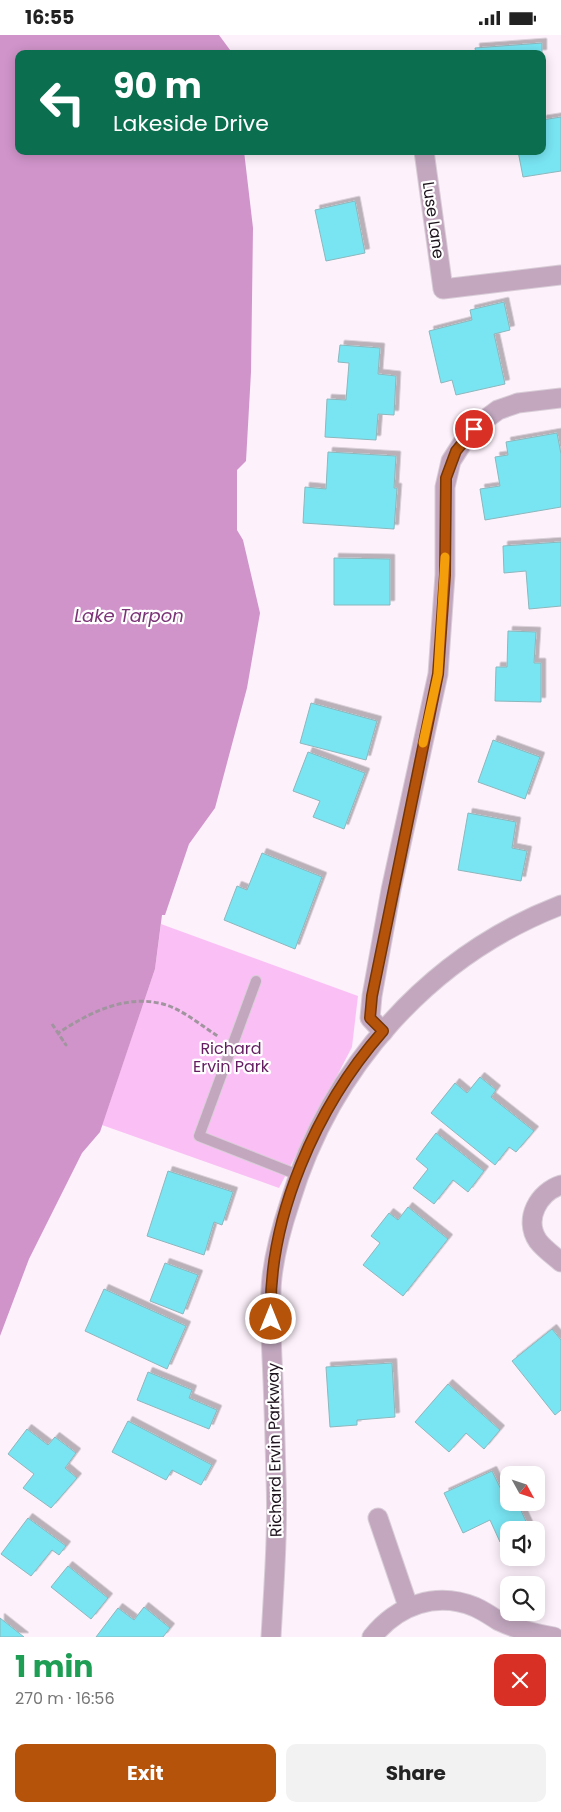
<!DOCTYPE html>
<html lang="en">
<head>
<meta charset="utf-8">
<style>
	body { margin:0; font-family:Poppins,sans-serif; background:#f2f2f2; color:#222; height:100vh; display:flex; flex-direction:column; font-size:19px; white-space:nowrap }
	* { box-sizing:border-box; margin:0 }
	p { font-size:16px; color:#767676 }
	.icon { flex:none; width:28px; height:28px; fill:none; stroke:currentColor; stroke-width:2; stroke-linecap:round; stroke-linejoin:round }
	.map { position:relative; height:1602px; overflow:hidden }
	.details { display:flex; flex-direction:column; background:#fff; flex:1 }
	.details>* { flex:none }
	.hud { position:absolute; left:15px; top:15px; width:531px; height:105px; border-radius:10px; box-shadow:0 2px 12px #0003; background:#0b6e4f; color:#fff; overflow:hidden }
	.needle { width:32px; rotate:130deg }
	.controls { position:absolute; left:500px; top:1431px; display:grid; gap:10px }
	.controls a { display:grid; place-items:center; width:45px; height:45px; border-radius:10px; background:#fff; box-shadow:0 2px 12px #0003; font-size:25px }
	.pin { position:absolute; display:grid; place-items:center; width:42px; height:42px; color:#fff; margin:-21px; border:2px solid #fff; border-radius:50%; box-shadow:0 1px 5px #0007 }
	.me { position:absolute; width:55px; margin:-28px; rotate:0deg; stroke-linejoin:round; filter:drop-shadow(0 0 4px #0008) }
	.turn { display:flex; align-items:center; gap:18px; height:105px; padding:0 15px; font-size:22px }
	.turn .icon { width:65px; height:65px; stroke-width:2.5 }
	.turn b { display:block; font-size:35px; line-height:42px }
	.round { display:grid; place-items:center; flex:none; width:52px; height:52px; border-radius:10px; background:#f2f2f2 }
	.overview { display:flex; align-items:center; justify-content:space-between; height:85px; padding:0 15px }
	h1 { font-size:30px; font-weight:700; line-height:38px; color:#1e9e55 }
	.primary-button { display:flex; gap:10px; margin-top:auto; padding:10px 15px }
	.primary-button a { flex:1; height:58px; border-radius:10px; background:#b45309; color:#fff; font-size:20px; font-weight:700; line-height:58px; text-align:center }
	.primary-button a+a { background:#f2f2f2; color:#222 }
	.status { display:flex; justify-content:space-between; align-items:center; height:35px; padding:0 25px; background:#fff; direction:ltr }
	.status svg { height:14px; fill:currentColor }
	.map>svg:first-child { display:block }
</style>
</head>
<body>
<div class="status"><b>16:55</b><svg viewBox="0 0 49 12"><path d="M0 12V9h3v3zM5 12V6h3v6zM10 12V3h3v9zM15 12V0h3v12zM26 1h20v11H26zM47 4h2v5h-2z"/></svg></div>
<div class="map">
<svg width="561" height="1602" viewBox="0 0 561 1602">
	<defs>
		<filter id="shadow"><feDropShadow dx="4.5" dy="-4.5" stdDeviation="0" flood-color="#0004"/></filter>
	</defs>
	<rect width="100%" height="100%" fill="#fdf1fb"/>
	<!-- green -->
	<path fill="#fac0f5" d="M161,889L358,961L352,1012L279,1153L102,1090L155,934Z"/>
	<!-- water -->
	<path fill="#d094ca" d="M0,0H219L233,19H19V116H244L253,193L251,337L246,426L237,435V495L243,505L260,578L247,653L215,773L189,809L165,880H162L155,934L100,1097L82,1118L29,1224L0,1301Z"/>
	<!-- building -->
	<g fill="#79e5f3" stroke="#8cb7bc" filter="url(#shadow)">
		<path d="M542,8V19H476L475,13Z"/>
		<path d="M561,82V136L523,142L518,116H542V85Z"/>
		<path d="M355,166L365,218L326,226L315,175Z"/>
		<path d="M504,267L510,295L494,299L505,349L456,360L452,345L441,348L429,296L472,285L470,275Z"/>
		<path d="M340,310L380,313L378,339L396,341L394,380L378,379L376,405L325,402L327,364L346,365L349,328L338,327Z"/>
		<path d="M557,398L561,419V472L485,485L480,454L500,451L495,422L508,420L506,407Z"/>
		<path d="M328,417L396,421L394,453H397L394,494L303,488L305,452L326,454Z"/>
		<path d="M561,507V571L529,574L526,536L504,538L503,511Z"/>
		<path d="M334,523L390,524V570H334Z"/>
		<path d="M508,596L536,597L534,628H541V667L495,666L496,632H507Z"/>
		<path d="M311,668L377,686L366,725L300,708Z"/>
		<path d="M493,705L540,722L525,764L478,747Z"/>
		<path d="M308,717L365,738L344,794L313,782L320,766L293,756Z"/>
		<path d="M468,778L516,787L512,813L527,816L521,846L458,835Z"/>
		<path d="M262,818L322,842L295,914L224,885L237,851L247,855Z"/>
		<path d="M480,1042L496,1055L491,1062L534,1096L516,1117L509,1112L495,1130L431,1078L455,1048L467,1058Z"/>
		<path d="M436,1098L484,1136L468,1157L453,1145L434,1169L413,1153L428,1134L416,1124Z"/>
		<path d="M168,1136L233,1157L222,1190L214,1187L204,1220L147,1201Z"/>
		<path d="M408,1172L448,1204L403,1261L363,1230L380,1208L371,1201L389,1178L398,1185Z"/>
		<path d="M165,1228L198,1240L183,1279L150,1266Z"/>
		<path d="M104,1254L186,1291L167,1334L85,1296Z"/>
		<path d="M552,1294L561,1305V1375L555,1380L512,1326Z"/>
		<path d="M392,1328L395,1382L357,1385V1390L330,1392L326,1332Z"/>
		<path d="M148,1337L192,1355L189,1363L217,1375L209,1394L137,1365Z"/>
		<path d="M448,1349L500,1395L484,1414L466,1398L449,1417L415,1387Z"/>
		<path d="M128,1386L212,1430L201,1450L172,1435L166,1445L112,1417Z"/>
		<path d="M27,1394L48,1410L55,1402L76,1418L65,1433L77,1443L51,1473L23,1453L34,1439L8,1419Z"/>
		<path d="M492,1436L511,1475L519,1471L529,1493L524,1495H509V1503L500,1507L490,1485L463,1498L444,1458Z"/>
		<path d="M28,1483L66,1511L59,1520L52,1515L31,1541L1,1519Z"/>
		<path d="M68,1531L108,1563L91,1584L51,1552Z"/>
		<path d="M144,1572L170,1593L163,1602H96L118,1573L134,1585Z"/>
		<path d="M0,1583L24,1602H0Z"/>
	</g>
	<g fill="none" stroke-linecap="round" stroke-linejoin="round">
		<!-- service casing -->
		<g stroke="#d9cdd7" stroke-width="12">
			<path id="service" d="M256,946L199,1101L298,1140"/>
		</g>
		<!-- minor casing -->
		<g stroke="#d9cdd7" stroke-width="21">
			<g id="minor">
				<path d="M424,116L443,254L561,240"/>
				<path d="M383,997L370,983L372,961L391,855L438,639L445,540V452L451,426L467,401L483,386L498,375L518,368L561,363"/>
				<path d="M561,1150C539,1157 523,1184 538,1206C544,1214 553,1220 561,1227"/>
				<path d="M378,1483L408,1571"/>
				<path d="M271,1602C274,1549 278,1496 276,1443C275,1403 274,1363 272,1323C271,1296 269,1269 272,1242C275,1216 282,1191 290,1167C331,1032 429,921 561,870"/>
				<path d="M372,1602C398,1570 436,1556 475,1572C484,1576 491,1581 499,1586C516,1594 535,1599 554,1602"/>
			</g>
		</g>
		<!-- path -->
		<path stroke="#a0959e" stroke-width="3" stroke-dasharray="5 2.5" stroke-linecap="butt" d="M52,989L66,1010L58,998C89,978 125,959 163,969C182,974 202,991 219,1002"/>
		<!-- service -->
		<use href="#service" stroke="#c2a7bf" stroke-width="10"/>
		<!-- minor -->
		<use href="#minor" stroke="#c2a7bf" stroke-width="19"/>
	</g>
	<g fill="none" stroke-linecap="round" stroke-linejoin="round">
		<!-- route casing -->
		<g stroke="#753606" stroke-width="12">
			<path id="route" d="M271,1284C267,1183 317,1071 383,996L370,983L372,961L438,639L445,540L446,443L456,416L474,394"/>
		</g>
		<!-- route -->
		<use href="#route" stroke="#b45309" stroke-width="9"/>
		<!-- slow -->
		<path stroke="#f59e0b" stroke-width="9" d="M423,708L438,639L445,522"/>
	</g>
	<g text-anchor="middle" stroke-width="4.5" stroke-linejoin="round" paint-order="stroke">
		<!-- street labels -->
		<g font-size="16" fill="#1d131c" stroke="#fff">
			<text transform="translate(434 185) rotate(82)" y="6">Luse Lane</text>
			<text transform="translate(274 1415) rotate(-91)" y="6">Richard Ervin Parkway</text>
		</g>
		<!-- park labels -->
		<g font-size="16" fill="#631d60" stroke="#fff">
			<text x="231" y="1019">Richard<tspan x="231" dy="18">Ervin Park</tspan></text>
		</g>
		<!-- water labels -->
		<g font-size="18" font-style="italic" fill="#7b3477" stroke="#fff">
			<text x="129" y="587">Lake Tarpon</text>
		</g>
	</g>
</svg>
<div class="controls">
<a><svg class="needle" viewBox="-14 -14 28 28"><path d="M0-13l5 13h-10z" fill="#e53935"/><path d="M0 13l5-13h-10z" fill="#767676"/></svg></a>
<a><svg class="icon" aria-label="sound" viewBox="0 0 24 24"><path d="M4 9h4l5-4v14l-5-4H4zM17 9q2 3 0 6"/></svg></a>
<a><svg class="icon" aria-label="search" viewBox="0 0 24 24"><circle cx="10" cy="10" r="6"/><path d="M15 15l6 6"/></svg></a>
</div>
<div class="pin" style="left:474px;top:394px;background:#d93025"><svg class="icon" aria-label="arrive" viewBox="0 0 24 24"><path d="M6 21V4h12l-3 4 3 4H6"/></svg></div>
<svg class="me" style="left:271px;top:1284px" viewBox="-20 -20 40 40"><circle r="17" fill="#b45309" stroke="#fff" stroke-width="3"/><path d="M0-11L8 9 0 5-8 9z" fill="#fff"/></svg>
<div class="hud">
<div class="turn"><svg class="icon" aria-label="left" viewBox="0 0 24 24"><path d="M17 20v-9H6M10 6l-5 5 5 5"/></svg><div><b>90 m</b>Lakeside Drive</div></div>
</div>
</div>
<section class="details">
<div class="overview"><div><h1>1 min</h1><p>270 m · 16:56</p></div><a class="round" style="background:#d93025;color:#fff"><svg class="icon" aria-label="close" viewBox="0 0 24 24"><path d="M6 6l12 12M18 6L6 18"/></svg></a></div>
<div class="primary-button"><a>Exit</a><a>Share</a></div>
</section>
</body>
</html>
